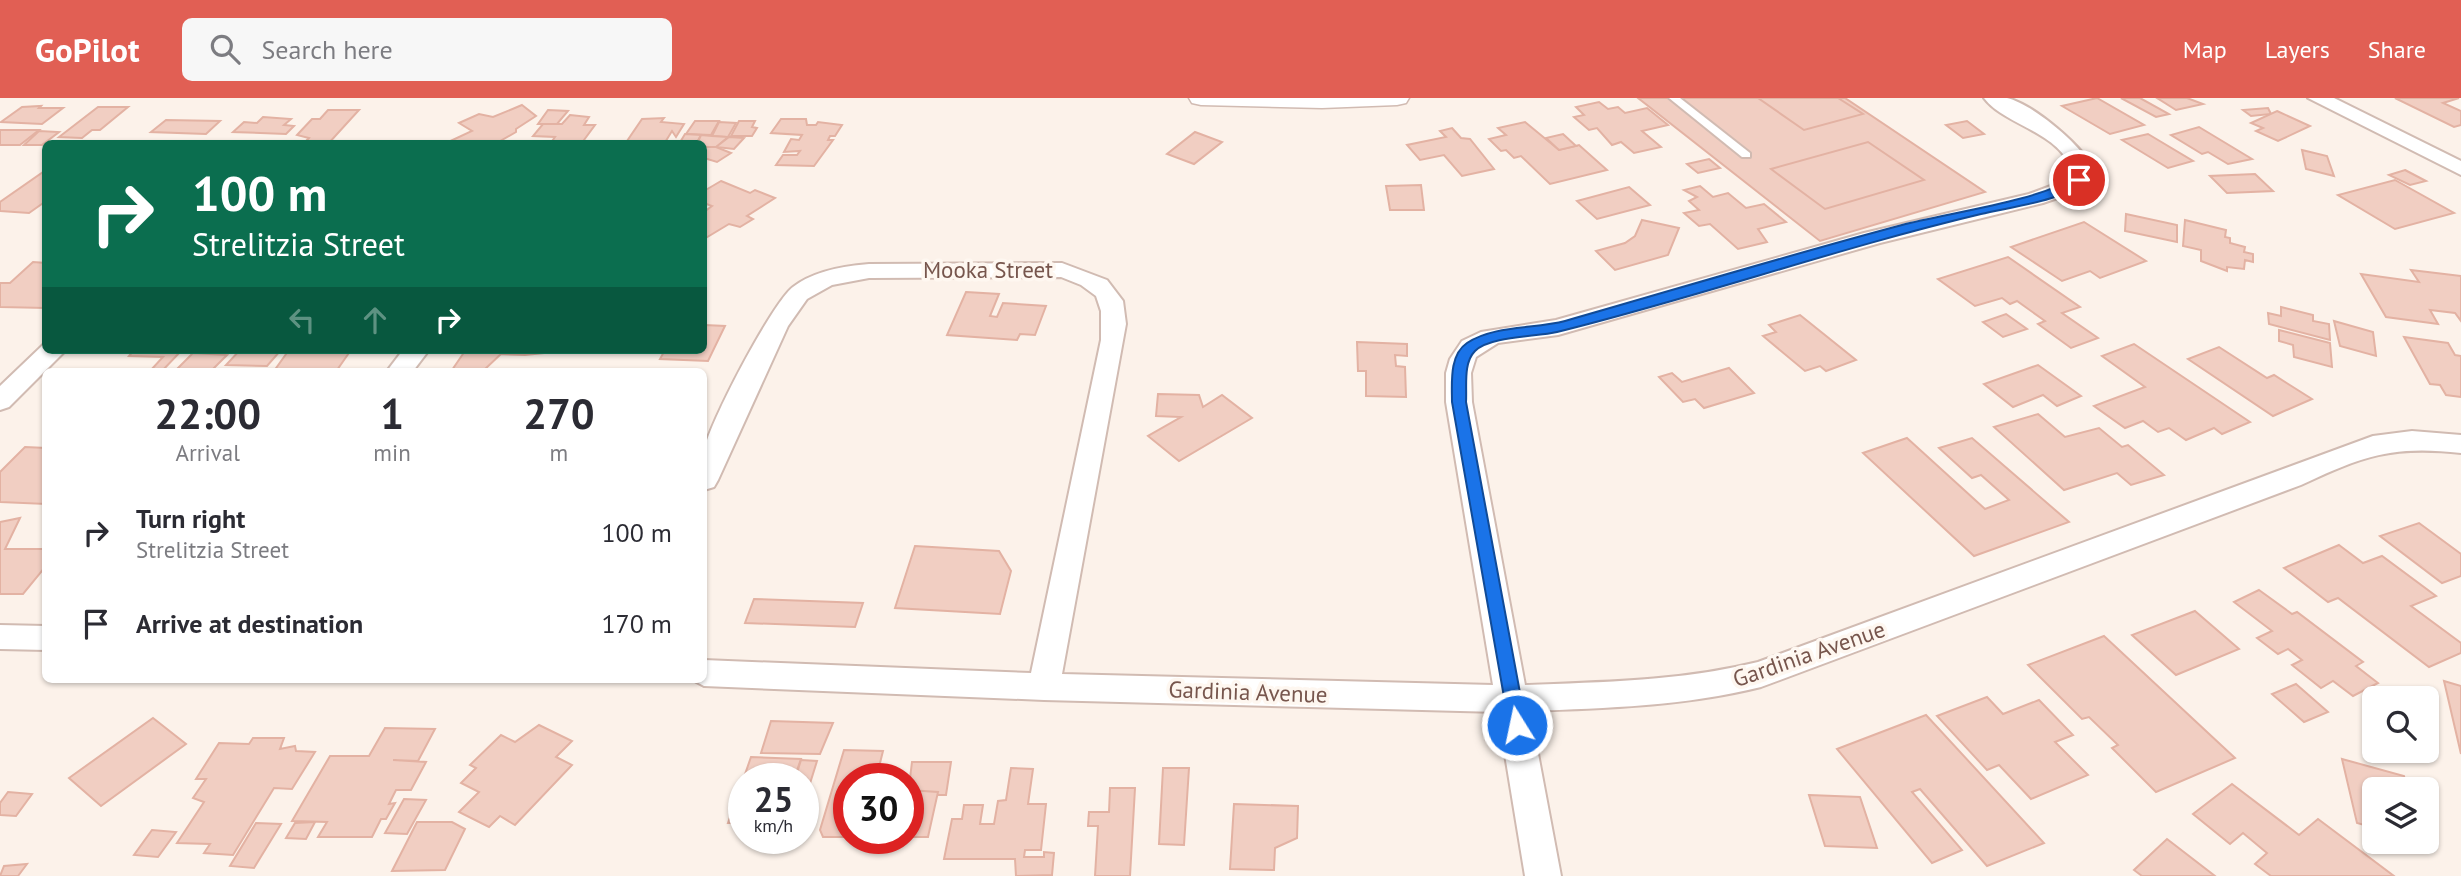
<!DOCTYPE html>
<html lang="en">
<head>
<meta charset="utf-8">
<style>
	body { margin:0; font-family:"PT Sans",sans-serif; background:#f7f7f7; color:#2b2b33; height:100vh; display:flex; flex-direction:column; font-size:26px; white-space:nowrap }
	* { box-sizing:border-box; margin:0 }
	p { font-size:23px; color:#7c7c81 }
	.icon { flex:none; width:38px; height:38px; fill:none; stroke:currentColor; stroke-width:2; stroke-linecap:round; stroke-linejoin:round }
	.map { position:relative; flex:1; overflow:hidden }
	.drawer { position:absolute; left:42px; top:270px; width:665px; height:315px; display:flex; flex-direction:column; background:#fff; border-radius:10px; box-shadow:0 2px 5px #0004 }
	.drawer>* { flex:none }
	.banner { position:absolute; left:42px; top:42px; width:665px; height:214px; border-radius:10px; box-shadow:0 2px 5px #0004; background:#0b6e4f; color:#fff; overflow:hidden }
	.fabs { position:absolute; left:2362px; top:588px; display:grid; gap:14px }
	.fabs a { display:grid; place-items:center; width:77px; height:77px; border-radius:10px; background:#fff; box-shadow:0 2px 5px #0004; font-size:35px }
	.speed { position:absolute; left:728px; top:665px; display:flex; gap:14px; font-size:35px; font-weight:700; text-align:center }
	.speed>* { display:grid; place-content:center; width:91px; height:91px; border-radius:50%; background:#fff; box-shadow:0 2px 5px #0004; line-height:1 }
	.speed small { font-size:18px; font-weight:400 }
	.speed .limit { border:10px solid #d22; background:#fff; color:#111 }
	.pin { position:absolute; display:grid; place-items:center; width:60px; height:60px; color:#fff; margin:-30px; border:4px solid #fff; border-radius:50%; box-shadow:0 2px 7px #0007 }
	.me { position:absolute; width:77px; margin:-38px; rotate:350deg; stroke-linejoin:round; filter:drop-shadow(0 0 5px #0008) }
	.turn { display:flex; align-items:center; gap:24px; height:147px; padding:0 35px; font-size:32px }
	.turn .icon { width:91px; height:91px; stroke-width:2.5 }
	.turn b { display:block; font-size:49px; line-height:60px }
	.lanes { display:flex; align-items:center; height:66px; padding:0 35px; background:#0003; justify-content:center; gap:35px; direction:ltr }
	.lanes .off { opacity:.35 }
	.eta { display:flex; justify-content:space-evenly; align-items:center; height:119px; text-align:center }
	.eta b { font-size:42px; font-weight:700; line-height:49px }
	ul { padding:0; list-style:none }
	li { display:flex; align-items:center; gap:21px; height:91px; padding:0 35px }
	li div { flex:1 }
	li b { display:block; font-size:26px }
	li em { font-style:normal }
	header { display:flex; align-items:center; gap:42px; box-sizing:border-box; height:98px; padding:0 35px; background:#e15f54; color:#fff }
	header strong { font-size:33px }
	nav { display:flex; gap:38px; margin-inline-start:auto; font-size:24px }
	.search { width:490px; height:63px; background:#f7f7f7; display:flex; align-items:center; gap:18px; box-sizing:border-box; padding:0 24px; border-radius:10px; color:#7c7c81; font-size:26px }
	.map>svg:first-child { display:block }
</style>
</head>
<body>
<header>
<strong>GoPilot</strong>
<div class="search"><svg class="icon" aria-label="search" viewBox="0 0 24 24"><circle cx="10" cy="10" r="6"/><path d="M15 15l6 6"/></svg>Search here</div>
<nav><a>Map</a><a>Layers</a><a>Share</a></nav>
</header>
<div class="map">
<svg width="2461" height="778" viewBox="0 0 2461 778">
	<rect width="100%" height="100%" fill="#fcf2ea"/>
	<!-- building -->
	<g fill="#f1cec2" stroke="#e3b2a3" stroke-width="2">
		<path d="M1638,0H1845L1985,94L1820,143Z"/>
		<path d="M1758,0H1838L1863,16L1804,32Z"/>
		<path d="M2097,0L2144,27L2110,36L2062,8Z"/>
		<path d="M2121,0H2140L2169,16L2156,19Z"/>
		<path d="M2157,0H2187L2203,6L2176,12Z"/>
		<path d="M2395,0H2459L2443,5L2461,13V27L2454,29Z"/>
		<path d="M1599,4L1608,11L1618,9L1625,15L1647,10L1668,27L1642,33L1661,49L1634,55L1621,44L1612,47L1597,30L1589,32L1574,19L1584,17L1576,9Z"/>
		<path d="M522,7L536,18L516,31V34L495,46H444L472,33L459,25L479,16L493,19Z"/>
		<path d="M41,8L39,10H63L42,26L1,24L22,9Z"/>
		<path d="M98,9H128L100,32H92L82,40L59,39Z"/>
		<path d="M2268,10L2271,16L2251,18L2243,12Z"/>
		<path d="M328,12H359L328,46H303L309,40L297,37L312,21H320Z"/>
		<path d="M548,12L568,13L557,26H538Z"/>
		<path d="M2277,13L2310,28L2278,43L2256,33L2263,30L2251,25Z"/>
		<path d="M570,17L589,19L584,27H595L581,46H550L555,39L533,38L543,26H562Z"/>
		<path d="M263,19L291,21L284,27L294,28L286,36L233,34L244,24L257,25Z"/>
		<path d="M664,20L661,24L684,26L676,39L672,33L664,46H625L642,21Z"/>
		<path d="M781,21H806L807,27H816L818,24L842,27L835,38H830L828,42H833L814,68L776,67L783,57H797L800,53L784,54L791,41L799,42L802,37L771,35Z"/>
		<path d="M166,22L220,23L206,36L151,34Z"/>
		<path d="M695,23H719L711,37L686,36Z"/>
		<path d="M739,23H755L752,29L757,30L752,38H731Z"/>
		<path d="M1967,23L1984,36L1963,40L1946,27Z"/>
		<path d="M719,24L736,25L728,39L712,38Z"/>
		<path d="M1525,24L1559,52L1579,47L1607,72L1550,86L1521,58L1514,60L1506,52L1501,53L1489,41L1506,37L1498,30Z"/>
		<path d="M2199,29L2252,61L2228,66L2208,54L2202,56L2171,37Z"/>
		<path d="M1452,30L1461,40L1470,41L1494,71L1462,78L1444,57L1420,62L1407,47L1446,39L1440,33Z"/>
		<path d="M0,32H39L20,47H0Z"/>
		<path d="M39,33L59,34L42,47H24Z"/>
		<path d="M1195,34L1222,44L1194,66L1167,56Z"/>
		<path d="M685,36L701,37L696,46H679Z"/>
		<path d="M1563,36L1576,48L1559,52L1546,40Z"/>
		<path d="M2148,36L2193,63L2168,70L2122,42Z"/>
		<path d="M701,37L712,38L728,39L713,52L697,46Z"/>
		<path d="M729,39L744,40L734,51L716,49Z"/>
		<path d="M1868,44L1924,82L1825,111L1771,71Z"/>
		<path d="M704,49H716L731,55L717,64L704,60Z"/>
		<path d="M2302,52L2327,58L2334,78L2306,71Z"/>
		<path d="M1709,61L1720,70L1698,75L1687,66Z"/>
		<path d="M46,72V103L29,115L0,113V104Z"/>
		<path d="M2405,72L2426,83L2410,87L2389,77Z"/>
		<path d="M2255,76L2273,93L2227,95L2210,78Z"/>
		<path d="M2395,82L2454,115L2395,131L2338,97Z"/>
		<path d="M721,83L750,95L755,92L775,100L747,118L753,121L740,129L729,126L704,141V114L712,108L704,105V93Z"/>
		<path d="M1421,87L1424,112H1390L1386,88Z"/>
		<path d="M1700,88L1713,99L1728,95L1746,110L1764,106L1786,124L1758,131L1767,144L1738,151L1710,126L1699,128L1684,115L1699,112L1689,103L1697,99L1684,92Z"/>
		<path d="M1629,89L1650,107L1597,121L1577,103Z"/>
		<path d="M2126,116L2177,127V144L2125,133Z"/>
		<path d="M1642,122L1679,130L1668,157L1615,172L1596,153L1625,145L1635,138Z"/>
		<path d="M2185,122L2226,132L2225,139L2230,140V145L2245,149L2244,154L2253,156V164L2245,162L2244,171L2227,169V173L2201,163V152L2183,148Z"/>
		<path d="M2084,124L2146,163L2100,180L2090,173L2062,183L2011,149Z"/>
		<path d="M2008,159L2080,209L2062,215L2098,240L2071,250L2038,226L2045,223L2017,203L2010,206L2002,200L1975,208L1938,181Z"/>
		<path d="M33,164L46,165V210L0,209V185H10Z"/>
		<path d="M2411,172L2461,178V223L2455,215L2430,212L2438,226L2386,219L2361,176L2419,184Z"/>
		<path d="M966,194L999,196L990,218L997,219L1003,205L1046,208L1035,237L1020,236L1017,242L947,237Z"/>
		<path d="M2281,209L2313,217V223L2329,226L2330,242L2269,226L2268,215L2281,218Z"/>
		<path d="M2006,216L2027,231L2003,239L1983,224Z"/>
		<path d="M1800,217L1856,262L1826,273L1820,268L1805,273L1763,238L1776,234L1769,227Z"/>
		<path d="M2334,223L2373,234L2376,258L2340,248Z"/>
		<path d="M704,227L725,228L708,263L660,261L665,252H704Z"/>
		<path d="M2279,232L2330,245L2332,269L2294,259L2293,247L2279,243Z"/>
		<path d="M2404,239L2448,245L2455,257L2461,258V299L2446,297L2440,287L2430,286Z"/>
		<path d="M1357,244L1407,246V258L1395,257L1396,268L1405,269L1406,299L1366,298V273H1358Z"/>
		<path d="M2134,246L2250,324L2222,336L2214,330L2186,342L2169,330L2158,334L2143,323L2125,330L2094,308L2145,289L2102,258Z"/>
		<path d="M2219,249L2267,280L2274,277L2312,301L2273,318L2188,261Z"/>
		<path d="M134,252H182L162,273H150L163,259L129,258Z"/>
		<path d="M240,252H281L267,268L226,267Z"/>
		<path d="M289,252H351L337,272L274,273Z"/>
		<path d="M499,252H546L544,255L525,257L496,256Z"/>
		<path d="M465,253L496,255H502L483,273L452,272Z"/>
		<path d="M193,255L227,257L211,273H175Z"/>
		<path d="M2038,267L2081,298L2057,308L2043,297L2013,309L1984,286Z"/>
		<path d="M1729,270L1754,295L1704,310L1695,301L1683,304L1659,279L1672,275L1682,284Z"/>
		<path d="M1158,296L1199,297L1203,309L1222,297L1252,320L1179,363L1148,338L1181,319L1156,318Z"/>
		<path d="M2038,316L2065,339L2099,330L2122,349L2128,347L2164,377L2131,387L2117,375L2064,392L1994,329Z"/>
		<path d="M1907,340L1985,411L2009,402L1981,377L1972,380L1939,350L1972,340L2069,424L1974,458L1863,355Z"/>
		<path d="M25,349L46,350V406L0,404V374Z"/>
		<path d="M20,420L5,451H46V468L23,496H0V424Z"/>
		<path d="M2419,425L2461,456V478L2442,485L2380,438Z"/>
		<path d="M2339,447L2363,465L2382,458L2436,498L2411,508L2461,545V555L2429,569L2338,500L2328,504L2284,470Z"/>
		<path d="M915,448L999,453L1011,473L1000,516L895,510Z"/>
		<path d="M2259,492L2292,516L2297,514L2363,564L2356,568L2378,585L2353,598L2333,583L2321,590L2292,567L2302,562L2288,551L2278,556L2257,540L2272,533L2234,504Z"/>
		<path d="M754,501L863,505L855,529L745,525Z"/>
		<path d="M2195,513L2239,551L2176,577L2132,537Z"/>
		<path d="M2104,538L2221,647L2235,660L2156,694L2112,650L2118,647L2089,619L2082,621L2028,567Z"/>
		<path d="M2444,583L2461,588V656Z"/>
		<path d="M2296,586L2328,614L2304,624L2272,596Z"/>
		<path d="M1987,599L2003,616L2039,602L2073,637L2055,644L2088,677L2031,701L1999,667L1987,672L1937,618Z"/>
		<path d="M1926,617L2044,745L1987,768L1920,691L1912,694L1962,752L1932,765L1837,651Z"/>
		<path d="M153,620L186,646L101,708L69,680Z"/>
		<path d="M771,623L833,625L820,656L761,655Z"/>
		<path d="M539,627L572,643L556,659L572,667L515,727L500,718L489,729L459,714L479,694L461,685L476,670L470,667L501,637L515,644Z"/>
		<path d="M385,630L435,631L418,663L393,662L426,664L411,692H396L389,706L395,705L386,721H381L372,739H318L327,724L292,723L330,658H369Z"/>
		<path d="M253,640H284L280,651L295,648L296,653L315,654L292,691L274,690L233,757L204,755L210,746L177,745L204,704L193,700L206,681H196L219,645L249,646Z"/>
		<path d="M844,652L883,653L876,681H849V739H823L820,732Z"/>
		<path d="M751,659L801,661L794,681H744V725H728Z"/>
		<path d="M2342,661L2404,678L2407,691H2375V730L2357,725Z"/>
		<path d="M801,662L817,663L807,695H803V681H795Z"/>
		<path d="M912,664H951L946,697H908Z"/>
		<path d="M1011,670L1033,671L1028,706H1046L1041,752H1025L1024,759H1044V754L1054,755L1052,777L1016,778L1015,761H944L952,721H962L964,707H983L980,726H994L998,703L1006,702Z"/>
		<path d="M1163,670H1189L1184,747L1159,746Z"/>
		<path d="M2232,686L2299,737L2318,721L2394,778H2271L2255,766L2267,755L2243,735L2230,746L2193,716Z"/>
		<path d="M1110,690H1135L1130,778H1095L1098,728H1088L1089,714H1109Z"/>
		<path d="M908,692L938,694L928,739H908Z"/>
		<path d="M8,694L32,696L16,718L0,717V705Z"/>
		<path d="M1809,697L1860,699L1877,750L1825,748Z"/>
		<path d="M404,701L426,702L407,736L385,735Z"/>
		<path d="M1234,706L1298,708L1297,740L1275,750L1274,772L1230,771Z"/>
		<path d="M315,724L306,741L286,740L295,725Z"/>
		<path d="M417,724H452L465,731L445,772L392,773Z"/>
		<path d="M256,725L281,726L254,770L230,768Z"/>
		<path d="M152,732L176,734L158,759L134,757Z"/>
		<path d="M2167,741L2215,778H2142L2134,772Z"/>
		<path d="M27,766L18,778H0L4,768Z"/>
	</g>
	<g fill="none" stroke-linecap="round" stroke-linejoin="round">
		<!-- service casing -->
		<g stroke="#d1bbb2" stroke-width="4">
			<path id="service" d="M1669,0H1680L1750,55V59H1742Z"/>
		</g>
		<!-- minor casing -->
		<g stroke="#d1bbb2" stroke-width="4">
			<g id="minor">
				<path d="M1984,0C1991,0 2000,0 2007,0C2033,6 2086,50 2095,75L2072,95L2043,105L1880,145L1558,237L1498,245L1476,259L1471,275L1472,304L1525,587C1604,584 1681,583 1758,564L2373,338L2412,333L2461,337V355C2392,347 2363,358 2301,387L1761,589C1685,608 1608,610 1530,613L1561,778H1525L1498,614L1044,602L704,588L691,581H704V562L1031,575L1101,242V213L1096,198L1081,187L1061,179L869,180L832,187L807,201L788,228L718,382L714,389L704,392C703,381 702,366 704,354C707,329 772,205 793,189C814,173 843,168 869,166L1062,165L1107,182L1123,203L1126,226L1062,576L1493,587L1446,304V275L1450,261L1462,243L1481,234L1556,222L1864,135L2029,96L2056,86L2073,74C2060,33 2005,28 1984,0Z"/>
				<path d="M2308,0H2334L2461,63V77Z"/>
				<path d="M44,246L46,252H66L9,309L0,312V288Z"/>
				<path d="M403,252H429L413,273H387Z"/>
				<path d="M0,527L46,528V552L0,551Z"/>
			</g>
		</g>
		<!-- tertiary casing -->
		<g stroke="#d1bbb2" stroke-width="3">
			<path id="tertiary" d="M1189,0H1409L1406,5L1397,7L1322,10L1201,7L1192,5Z"/>
		</g>
		<!-- service -->
		<use href="#service" fill="#fff" fill-rule="evenodd"/>
		<!-- minor -->
		<use href="#minor" fill="#fff" fill-rule="evenodd"/>
		<!-- tertiary -->
		<use href="#tertiary" fill="#fff" fill-rule="evenodd"/>
	</g>
	<!-- route -->
	<path fill="#1a73e8" stroke="#114b97" stroke-width="2" d="M2075,79L2085,82C2066,103 2009,109 1981,116C1838,150 1699,199 1557,234C1536,239 1490,238 1475,253C1463,265 1467,288 1466,304L1526,627L1524,633H1510L1452,304C1452,285 1449,257 1467,245C1494,227 1535,231 1565,223C1677,191 1789,157 1902,127C1947,115 2040,103 2075,79Z"/>
	<g text-anchor="middle" stroke-width="7" stroke-linejoin="round" paint-order="stroke">
		<!-- street labels -->
		<g font-size="23" fill="#77564d" stroke="#fef7f0">
			<text x="988" y="180">Mooka Street</text>
			<text transform="translate(1809 556) rotate(-19)" y="8">Gardinia Avenue</text>
			<text transform="translate(1248 594) rotate(2)" y="8">Gardinia Avenue</text>
		</g>
	</g>
</svg>
<div class="fabs">
<a><svg class="icon" aria-label="search" viewBox="0 0 24 24"><circle cx="10" cy="10" r="6"/><path d="M15 15l6 6"/></svg></a>
<a><svg class="icon" aria-label="layers" viewBox="0 0 24 24"><path d="M12 4l9 5-9 5-9-5zM3 14l9 5 9-5"/></svg></a>
</div>
<div class="speed"><div>25<small>km/h</small></div><div class="limit">30</div></div>
<div class="pin" style="left:2079px;top:82px;background:#d93025"><svg class="icon" aria-label="arrive" viewBox="0 0 24 24"><path d="M6 21V4h12l-3 4 3 4H6"/></svg></div>
<svg class="me" style="left:1517px;top:627px" viewBox="-20 -20 40 40"><circle r="17" fill="#1a73e8" stroke="#fff" stroke-width="3"/><path d="M0-11L8 9 0 5-8 9z" fill="#fff"/></svg>
<div class="banner">
<div class="turn"><svg class="icon" aria-label="right" viewBox="0 0 24 24"><path d="M7 20v-9h11M14 6l5 5-5 5"/></svg><div><b>100 m</b>Strelitzia Street</div></div>
<div class="lanes"><svg class="icon off" aria-label="left" viewBox="0 0 24 24"><path d="M17 20v-9H6M10 6l-5 5 5 5"/></svg><svg class="icon off" aria-label="ahead" viewBox="0 0 24 24"><path d="M12 20V5M6 11l6-6 6 6"/></svg><svg class="icon" aria-label="right" viewBox="0 0 24 24"><path d="M7 20v-9h11M14 6l5 5-5 5"/></svg></div>
</div>
<section class="drawer">
<div class="eta">
<div><b>22:00</b><p>Arrival</p></div>
<div><b>1</b><p>min</p></div>
<div><b>270</b><p>m</p></div>
</div>
<ul>
<li><svg class="icon" aria-label="right" viewBox="0 0 24 24"><path d="M7 20v-9h11M14 6l5 5-5 5"/></svg><div><b>Turn right</b><p>Strelitzia Street</p></div><em>100 m</em></li>
<li><svg class="icon" aria-label="arrive" viewBox="0 0 24 24"><path d="M6 21V4h12l-3 4 3 4H6"/></svg><div><b>Arrive at destination</b></div><em>170 m</em></li>
</ul>
</section>
</div>
</body>
</html>
